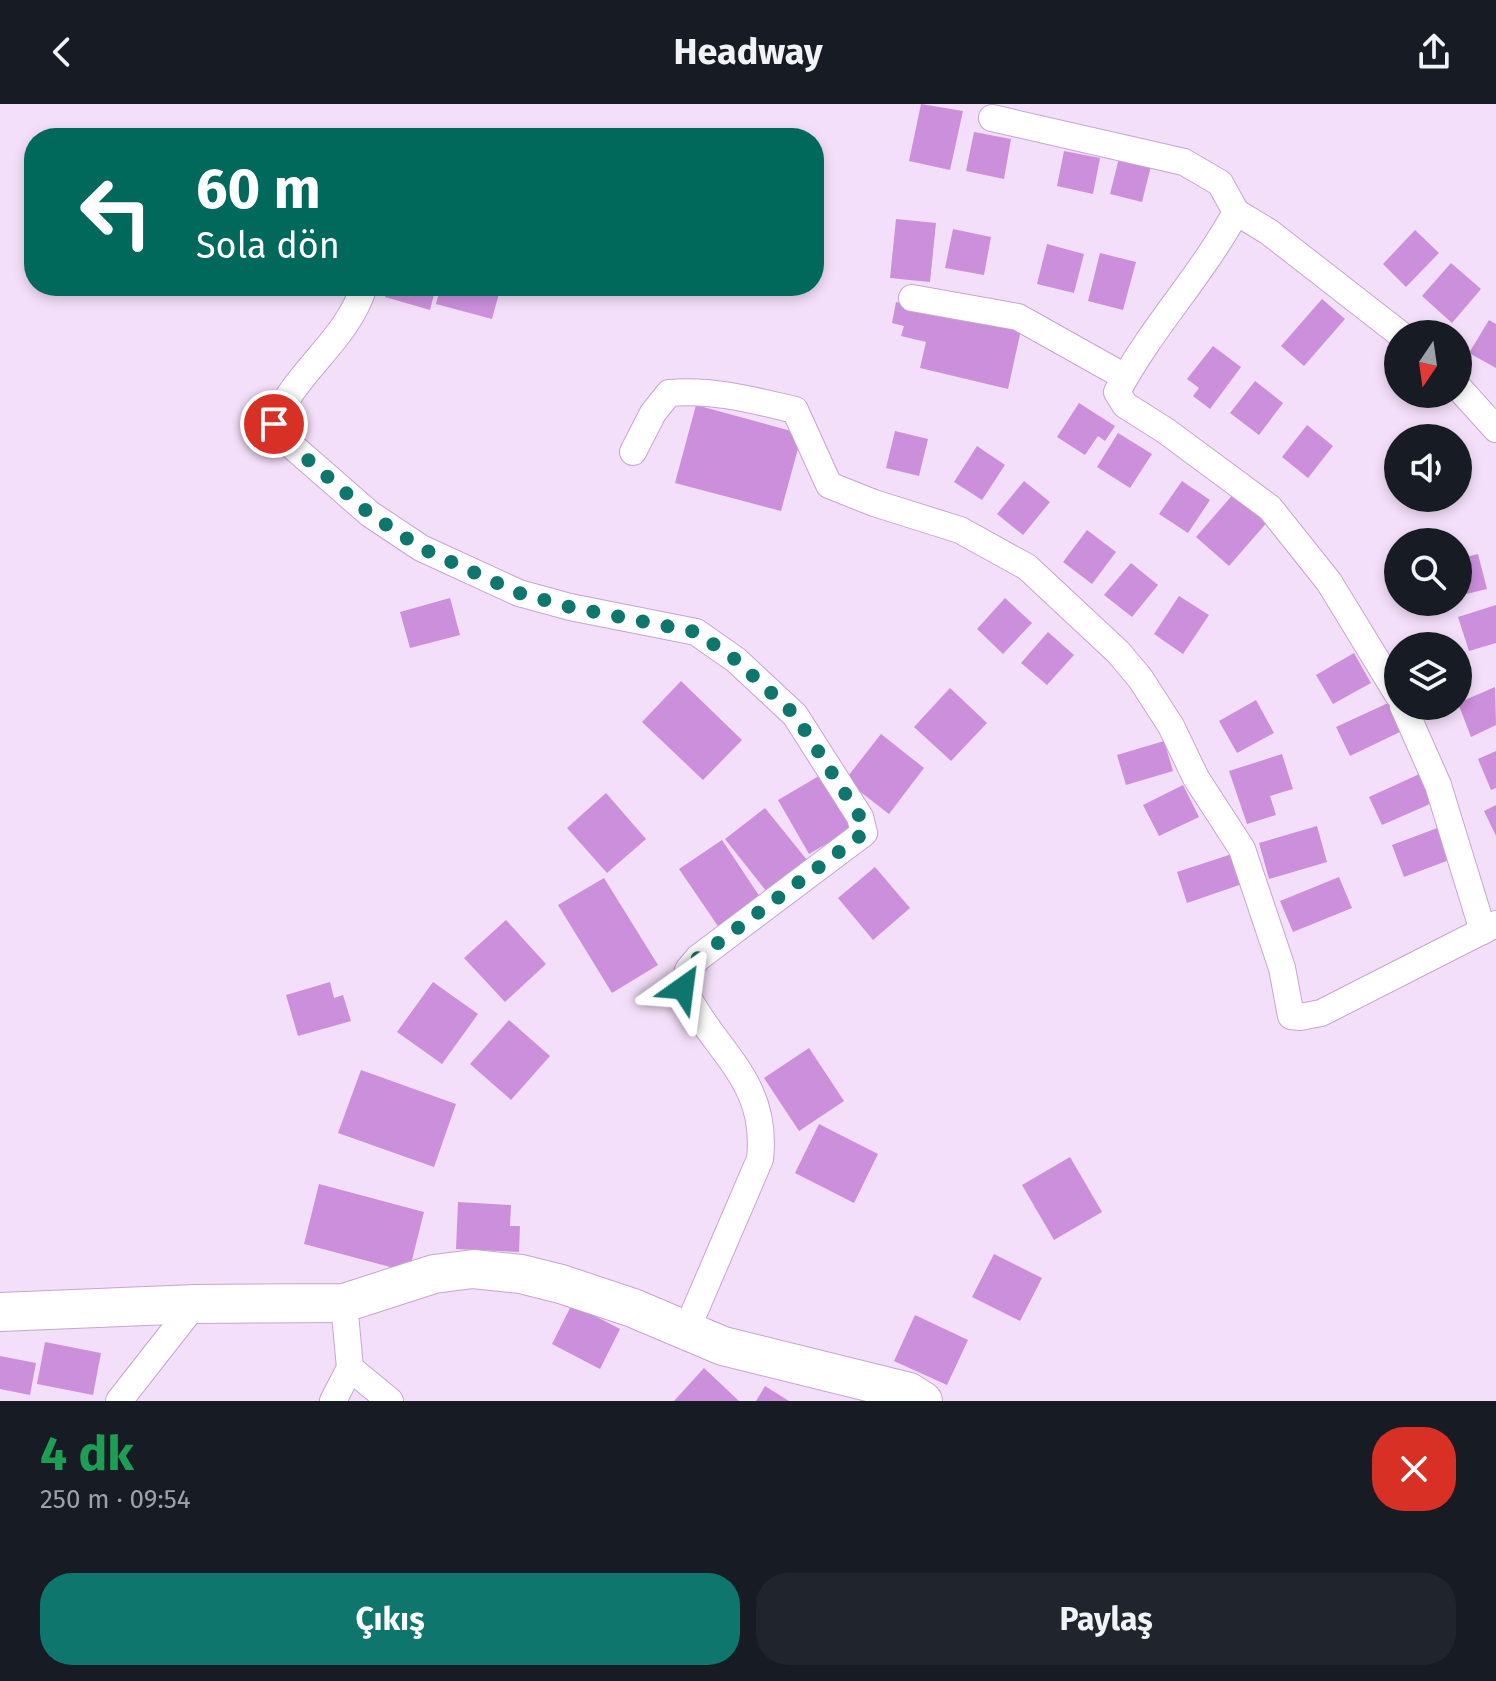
<!DOCTYPE html>
<html lang="tr">
<head>
<meta charset="utf-8">
<style>
	body { margin:0; font-family:"Fira Sans",sans-serif; background:#20242c; color:#f1f3f6; height:100vh; display:flex; flex-direction:column; font-size:30px; white-space:nowrap }
	* { box-sizing:border-box; margin:0 }
	p { font-size:26px; color:#9ea1a6 }
	.icon { flex:none; width:44px; height:44px; fill:none; stroke:currentColor; stroke-width:2; stroke-linecap:round; stroke-linejoin:round }
	.map { position:relative; height:1297px; overflow:hidden }
	.sheet { display:flex; flex-direction:column; background:#171b24; flex:1 }
	.sheet>* { flex:none }
	.guide { position:absolute; left:24px; top:24px; width:800px; height:168px; border-radius:32px; box-shadow:0 4px 12px #0003; background:#00695c; color:#fff; overflow:hidden }
	.needle { width:52px; rotate:193deg }
	.tools { position:absolute; left:1384px; top:216px; display:grid; gap:16px }
	.tools a { display:grid; place-items:center; width:88px; height:88px; border-radius:50%; background:#171b24; box-shadow:0 4px 12px #0003; font-size:40px }
	.pin { position:absolute; display:grid; place-items:center; width:68px; height:68px; color:#fff; margin:-34px; border:4px solid #fff; border-radius:50%; box-shadow:0 2px 8px #0007 }
	.me { position:absolute; width:88px; margin:-44px; rotate:31deg; stroke-linejoin:round; filter:drop-shadow(0 0 6px #0008) }
	.turn { display:flex; align-items:center; gap:28px; height:168px; padding:0 40px; font-size:36px }
	.turn .icon { width:104px; height:104px; stroke-width:2.5 }
	.turn b { display:block; font-size:56px; line-height:68px }
	.round { display:grid; place-items:center; flex:none; width:84px; height:84px; border-radius:32px; background:#20242c }
	.summary { display:flex; align-items:center; justify-content:space-between; height:136px; padding:0 40px }
	h1 { font-size:48px; font-weight:700; line-height:60px; color:#1e9e55 }
	.cta { display:flex; gap:16px; margin-top:auto; padding:16px 40px }
	.cta a { flex:1; height:92px; border-radius:32px; background:#0f766e; color:#fff; font-size:32px; font-weight:700; line-height:92px; text-align:center }
	.cta a+a { background:#20242c; color:#f1f3f6 }
	header { display:flex; justify-content:space-between; align-items:center; height:104px; padding:0 40px; background:#171b24; font-size:36px; font-weight:700 }
	.map>svg:first-child { display:block }
</style>
</head>
<body>
<header><svg class="icon" aria-label="back" viewBox="0 0 24 24"><path d="M15 5l-7 7 7 7"/></svg>Headway<svg class="icon" aria-label="share" viewBox="0 0 24 24"><path d="M12 15V3M7 8l5-5 5 5M5 13v7h14v-7"/></svg></header>
<div class="map">
<svg width="1496" height="1297" viewBox="0 0 1496 1297">
	<rect width="100%" height="100%" fill="#f4dffa"/>
	<!-- building -->
	<g fill="#cc8fdc">
		<path d="M921,0L963,7L950,66L909,57Z"/>
		<path d="M974,28L1011,35L1004,75L966,67Z"/>
		<path d="M1121,46L1153,54L1142,98L1110,90Z"/>
		<path d="M1064,47L1100,54L1093,90L1057,82Z"/>
		<path d="M896,115L936,119L930,178L890,174Z"/>
		<path d="M953,125L991,133L984,171L945,164Z"/>
		<path d="M1415,126L1439,149L1406,183L1383,160Z"/>
		<path d="M1047,140L1084,150L1074,189L1037,180Z"/>
		<path d="M1100,149L1136,158L1123,206L1088,197Z"/>
		<path d="M1451,159L1481,185L1452,219L1422,192Z"/>
		<path d="M388,182H436L430,206L385,193Z"/>
		<path d="M441,182H501L492,215L436,200Z"/>
		<path d="M1322,195L1345,215L1304,262L1281,242Z"/>
		<path d="M896,198L1021,226L1008,285L920,264L926,238L901,232L904,222L892,219Z"/>
		<path d="M1489,216L1496,220V264L1469,249Z"/>
		<path d="M1213,242L1241,263L1210,305L1193,292L1199,284L1187,275Z"/>
		<path d="M1255,277L1283,299L1259,331L1230,309Z"/>
		<path d="M1079,299L1115,322L1105,337L1098,332L1085,351L1057,333Z"/>
		<path d="M696,301L802,330L781,407L675,379Z"/>
		<path d="M1307,321L1333,342L1308,374L1282,353Z"/>
		<path d="M895,327L928,335L919,372L886,364Z"/>
		<path d="M1118,329L1152,350L1130,384L1097,363Z"/>
		<path d="M977,342L1005,361L982,396L954,378Z"/>
		<path d="M1024,377L1050,398L1023,431L997,410Z"/>
		<path d="M1182,377L1210,396L1188,429L1159,410Z"/>
		<path d="M1236,387L1269,416L1229,462L1196,433Z"/>
		<path d="M1087,426L1116,448L1092,480L1063,458Z"/>
		<path d="M1478,450L1487,485L1458,492V455Z"/>
		<path d="M1131,459L1158,481L1132,513L1104,491Z"/>
		<path d="M1179,492L1209,511L1183,550L1154,530Z"/>
		<path d="M450,494L460,531L410,544L400,508Z"/>
		<path d="M1005,494L1032,519L1003,550L977,525Z"/>
		<path d="M1496,501V539L1469,547L1458,513Z"/>
		<path d="M1048,528L1074,551L1047,581L1021,559Z"/>
		<path d="M1354,549L1371,579L1333,600L1316,571Z"/>
		<path d="M681,577L742,636L703,676L642,618Z"/>
		<path d="M1495,583L1496,621L1471,633L1458,599Z"/>
		<path d="M950,584L987,619L951,657L914,623Z"/>
		<path d="M1256,596L1274,629L1237,649L1219,617Z"/>
		<path d="M1388,599L1402,627L1350,652L1336,623Z"/>
		<path d="M881,630L924,664L889,710L845,676Z"/>
		<path d="M1164,637L1173,667L1126,681L1117,651Z"/>
		<path d="M1496,647V684L1491,686L1478,655Z"/>
		<path d="M1282,650L1293,685L1270,692L1276,711L1247,720L1229,667Z"/>
		<path d="M1426,667L1439,696L1382,721L1369,693Z"/>
		<path d="M824,669L855,723L809,750L778,696Z"/>
		<path d="M1183,681L1199,713L1159,732L1143,701Z"/>
		<path d="M606,689L646,735L607,769L567,724Z"/>
		<path d="M1496,701V732L1484,707Z"/>
		<path d="M765,704L807,756L767,788L725,735Z"/>
		<path d="M1317,722L1327,758L1269,775L1259,739Z"/>
		<path d="M1440,723L1452,755L1404,773L1392,741Z"/>
		<path d="M722,736L766,802L724,831L679,765Z"/>
		<path d="M1235,749L1245,779L1187,799L1177,768Z"/>
		<path d="M875,763L910,804L873,836L838,794Z"/>
		<path d="M1339,773L1352,804L1293,828L1280,797Z"/>
		<path d="M604,774L658,861L612,889L558,801Z"/>
		<path d="M506,816L546,860L505,898L464,854Z"/>
		<path d="M330,878L334,894L343,891L351,917L298,932L286,891Z"/>
		<path d="M433,878L478,910L442,960L397,928Z"/>
		<path d="M509,916L550,952L511,996L470,960Z"/>
		<path d="M809,944L844,997L799,1027L764,974Z"/>
		<path d="M361,966L456,1000L434,1063L338,1029Z"/>
		<path d="M819,1020L878,1050L854,1099L795,1069Z"/>
		<path d="M1070,1053L1102,1108L1054,1136L1022,1081Z"/>
		<path d="M319,1080L424,1108L409,1168L304,1140Z"/>
		<path d="M458,1098L511,1101L510,1122H520L519,1148L456,1145Z"/>
		<path d="M994,1150L1042,1174L1020,1217L972,1193Z"/>
		<path d="M572,1200L620,1225L600,1265L552,1240Z"/>
		<path d="M915,1211L968,1236L947,1281L894,1257Z"/>
		<path d="M45,1238L101,1249L93,1291L37,1280Z"/>
		<path d="M0,1252L36,1259L30,1291L0,1285Z"/>
		<path d="M704,1264L739,1297H674Z"/>
		<path d="M765,1282L789,1297H756Z"/>
	</g>
	<g fill="none" stroke-linecap="round" stroke-linejoin="round">
		<!-- street casing -->
		<g stroke="#c7a4d0" stroke-width="28">
			<g id="street">
				<path d="M992,14L1184,58L1220,79L1236,108C1202,171 1151,224 1117,288L1125,301L1166,327L1270,404L1329,478L1398,591"/>
				<path d="M1236,108L1269,128L1400,230"/>
				<path d="M364,182C348,236 294,268 274,320L283,334L370,410L421,444L519,489L570,503L696,528L736,556L795,611L860,713L864,729L698,854L688,866L683,884C714,948 769,976 760,1055L687,1225"/>
				<path d="M912,194L1018,213L1125,273"/>
				<path d="M1458,283L1496,325"/>
				<path d="M633,348L653,309L669,289C712,285 753,296 795,306L829,381L874,399L960,426L1027,463L1118,548L1140,574L1171,622L1196,674L1242,745L1282,864L1291,912L1300,913L1321,909L1496,820"/>
				<path d="M1403,602L1438,681L1483,827"/>
				<path d="M350,1264L390,1297"/>
				<path d="M119,1297L195,1200"/>
				<path d="M333,1297L350,1264L344,1199"/>
			</g>
		</g>
		<!-- secondary casing -->
		<g stroke="#c7a4d0" stroke-width="40">
			<path id="secondary" d="M0,1208L195,1200L344,1199L434,1170L473,1165L521,1170L561,1180L633,1204L723,1242L909,1288L923,1297"/>
		</g>
		<!-- street -->
		<use href="#street" stroke="#fff" stroke-width="26"/>
		<!-- secondary -->
		<use href="#secondary" stroke="#fff" stroke-width="38"/>
	</g>
	<g fill="none" stroke-linecap="round" stroke-linejoin="round">
		<!-- route -->
		<path stroke="#0f766e" stroke-width="14" stroke-dasharray="0 25.2" d="M274,320L283,334L370,410L421,444L519,489L570,503L696,528L736,556L795,611L860,713L864,729L698,854L688,866L683,884"/>
	</g>
</svg>
<div class="tools">
<a><svg class="needle" viewBox="-14 -14 28 28"><path d="M0-13l5 13h-10z" fill="#e53935"/><path d="M0 13l5-13h-10z" fill="#9ea1a6"/></svg></a>
<a><svg class="icon" aria-label="sound" viewBox="0 0 24 24"><path d="M4 9h4l5-4v14l-5-4H4zM17 9q2 3 0 6"/></svg></a>
<a><svg class="icon" aria-label="search" viewBox="0 0 24 24"><circle cx="10" cy="10" r="6"/><path d="M15 15l6 6"/></svg></a>
<a><svg class="icon" aria-label="layers" viewBox="0 0 24 24"><path d="M12 4l9 5-9 5-9-5zM3 14l9 5 9-5"/></svg></a>
</div>
<div class="pin" style="left:274px;top:320px;background:#d93025"><svg class="icon" aria-label="arrive" viewBox="0 0 24 24"><path d="M6 21V4h12l-3 4 3 4H6"/></svg></div>
<svg class="me" style="left:683px;top:884px" viewBox="-20 -20 40 40"><path d="M0-17L14 15 0 8-14 15z" fill="#0f766e" stroke="#fff" stroke-width="4"/></svg>
<div class="guide">
<div class="turn"><svg class="icon" aria-label="left" viewBox="0 0 24 24"><path d="M17 20v-9H6M10 6l-5 5 5 5"/></svg><div><b>60 m</b>Sola dön</div></div>
</div>
</div>
<section class="sheet">
<div class="summary"><div><h1>4 dk</h1><p>250 m · 09:54</p></div><a class="round" style="background:#d93025;color:#fff"><svg class="icon" aria-label="close" viewBox="0 0 24 24"><path d="M6 6l12 12M18 6L6 18"/></svg></a></div>
<div class="cta"><a>Çıkış</a><a>Paylaş</a></div>
</section>
</body>
</html>
